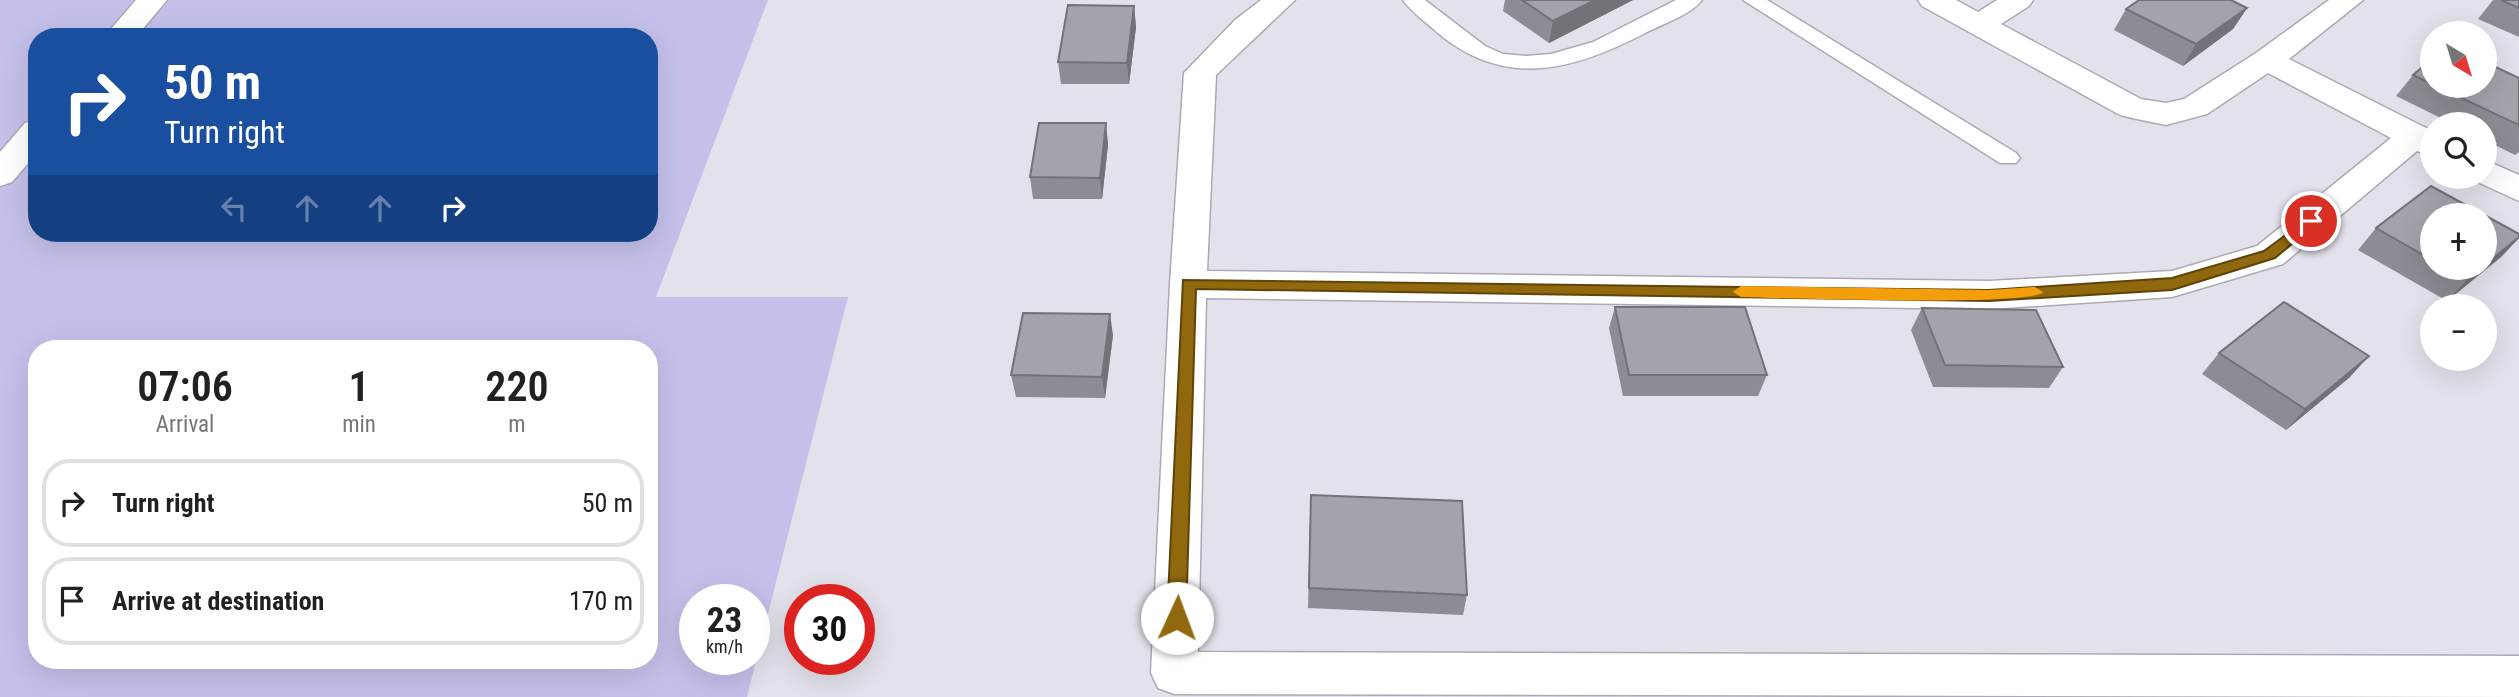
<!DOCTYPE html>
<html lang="en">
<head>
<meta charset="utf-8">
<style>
	body { margin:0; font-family:"Roboto Condensed",sans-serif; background:#f2f2f2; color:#202124; height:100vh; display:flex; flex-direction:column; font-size:26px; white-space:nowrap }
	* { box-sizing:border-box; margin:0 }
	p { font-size:23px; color:#757577 }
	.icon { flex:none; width:38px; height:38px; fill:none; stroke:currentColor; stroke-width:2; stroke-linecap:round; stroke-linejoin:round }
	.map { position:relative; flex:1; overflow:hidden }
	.panel { position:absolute; left:28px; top:340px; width:630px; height:329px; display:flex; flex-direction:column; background:#fff; border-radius:28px; box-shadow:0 7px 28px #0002 }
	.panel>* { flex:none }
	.banner { position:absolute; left:28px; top:28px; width:630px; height:214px; border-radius:28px; box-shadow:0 7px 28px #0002; background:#1a4fa0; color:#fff; overflow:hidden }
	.needle { width:46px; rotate:142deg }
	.fabs { position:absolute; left:2420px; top:21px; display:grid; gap:14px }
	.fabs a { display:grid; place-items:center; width:77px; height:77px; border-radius:50%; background:#fff; box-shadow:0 7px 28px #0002; font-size:35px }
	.speed { position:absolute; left:679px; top:584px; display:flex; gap:14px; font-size:35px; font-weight:700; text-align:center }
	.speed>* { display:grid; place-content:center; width:91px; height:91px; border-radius:50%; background:#fff; box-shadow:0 7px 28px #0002; line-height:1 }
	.speed small { font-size:18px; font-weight:400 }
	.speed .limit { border:10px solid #d22; background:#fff; color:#111 }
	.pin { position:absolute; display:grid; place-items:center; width:60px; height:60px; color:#fff; margin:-30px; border:4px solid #fff; border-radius:50%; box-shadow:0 2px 7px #0007 }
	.me { position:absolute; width:77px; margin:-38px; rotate:2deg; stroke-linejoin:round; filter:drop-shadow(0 0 5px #0008) }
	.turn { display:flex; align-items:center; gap:24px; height:147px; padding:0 21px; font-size:32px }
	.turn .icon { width:91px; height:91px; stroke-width:2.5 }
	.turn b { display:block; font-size:49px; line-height:60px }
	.lanes { display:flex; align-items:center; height:66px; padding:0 21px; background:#0003; justify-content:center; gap:35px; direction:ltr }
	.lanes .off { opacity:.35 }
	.eta { display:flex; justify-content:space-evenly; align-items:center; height:119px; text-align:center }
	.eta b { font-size:42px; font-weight:600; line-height:49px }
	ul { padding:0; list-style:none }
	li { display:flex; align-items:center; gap:21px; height:88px; margin:0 14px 10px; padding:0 7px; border:4px solid #e0e0e0; border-radius:28px }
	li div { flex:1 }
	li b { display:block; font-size:26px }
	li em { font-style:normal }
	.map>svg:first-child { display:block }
</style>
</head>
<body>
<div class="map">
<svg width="2519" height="697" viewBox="0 0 2519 697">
	<rect width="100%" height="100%" fill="#e3e2ec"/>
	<!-- green -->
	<path fill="#c5c0ea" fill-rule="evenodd" d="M0,0H768L656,297H848L747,697H0ZM37,37H649V233H37ZM37,348H649V660H37ZM695,600H754V660H695Z"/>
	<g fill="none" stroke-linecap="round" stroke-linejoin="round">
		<!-- service casing -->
		<g stroke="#abaab4" stroke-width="3">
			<g id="service">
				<path d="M1403,0H1425L1485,46L1503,54L1526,56L1551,54L1593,42L1676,0H1702C1692,14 1663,24 1647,32C1575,70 1506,90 1438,33C1427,23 1411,12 1403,0Z"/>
				<path d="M1743,0H1767L2016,153L2020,158L2016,163H2000Z"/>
			</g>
		</g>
		<!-- minor casing -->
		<g stroke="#abaab4" stroke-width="3">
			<g id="minor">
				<path d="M1261,0H1295L1216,75L1207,271L1989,281L2172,271L2257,246L2391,138L2268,73L2207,114L2166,125L2132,118L2120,115L1922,6L1918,0H1956L1978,12L1997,0H2033L2029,6L2001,24L2141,99L2166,103L2184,99L2256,53L2329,0H2363L2289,59L2432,131V156L2417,151L2283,264L2172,297L1989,309L1206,298L1198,652L2519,656V697L1174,694L1158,688L1151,673L1170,284L1184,73L1235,20Z"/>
				<path d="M2485,160L2519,175V201L2473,180L2471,177H2485Z"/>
			</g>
		</g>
		<!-- tertiary casing -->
		<g stroke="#abaab4" stroke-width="3">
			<g id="tertiary">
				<path d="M136,0H167L136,37H104Z"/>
				<path d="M37,120V153L12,182L0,186V152L25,123Z"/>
			</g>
		</g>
		<!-- service -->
		<use href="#service" fill="#fff" fill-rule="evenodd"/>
		<!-- minor -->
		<use href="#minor" fill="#fff" fill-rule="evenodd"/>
		<!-- tertiary -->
		<use href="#tertiary" fill="#fff" fill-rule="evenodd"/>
	</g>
	<!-- wall -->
	<g fill="#8d8c94" fill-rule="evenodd">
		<path d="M1505,0H1633L1549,43L1503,11Z"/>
		<path d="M2493,0H2519V37L2478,19Z"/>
		<path d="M1134,6L1136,27L1129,84H1061L1058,62Z"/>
		<path d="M2247,8L2233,29L2183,66L2114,30L2126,9Z"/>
		<path d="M2432,59V86H2485L2519,78V152L2515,155L2485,140V124H2453L2396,96L2413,75Z"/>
		<path d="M1106,123L1108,145L1102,199H1033L1030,177Z"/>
		<path d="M2431,186L2519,234V238L2501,257L2447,301L2358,250L2376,228ZM2432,215H2485V268H2432Z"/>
		<path d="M1615,307L1767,375L1758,396H1623L1609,328Z"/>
		<path d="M1922,308L2063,367L2049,388L1933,387L1911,330Z"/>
		<path d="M1113,335L1105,398L1016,397L1011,375Z"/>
		<path d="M2219,353L2350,377L2286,430L2202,374Z"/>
		<path d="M1310,516L1467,595L1463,615L1308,608Z"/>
	</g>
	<!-- shaded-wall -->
	<g fill="#737278">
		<path d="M1595,0H1633L1549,43L1553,21Z"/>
		<path d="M1134,6L1136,27L1129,84L1127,63Z"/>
		<path d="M2247,8L2233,29L2183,66L2196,44Z"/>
		<path d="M1106,123L1108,145L1102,199L1100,178Z"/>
		<path d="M2519,238L2501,257L2447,301L2467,280L2482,268H2485V265Z"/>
		<path d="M1110,314L1113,335L1105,398L1102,377Z"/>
		<path d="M2369,356L2350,377L2286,430L2305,409Z"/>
	</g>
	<!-- building -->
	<g fill="#a4a3ac" stroke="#737278" stroke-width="2">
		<path d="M1522,0H1595L1553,21Z"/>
		<path d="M2139,0H2231L2247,8L2196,44L2126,9Z"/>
		<path d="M2501,0H2519V8Z"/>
		<path d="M1068,5L1134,6L1127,63L1058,62Z"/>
		<path d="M2432,59V84L2413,75Z"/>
		<path d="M2485,62L2519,78V125L2436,86H2485Z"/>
		<path d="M1039,123H1106L1100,178L1030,177Z"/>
		<path d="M2431,186L2519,234V237L2485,265V215H2432V260L2376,228Z"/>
		<path d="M2446,268H2482L2467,280Z"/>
		<path d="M2284,302L2369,356L2305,409L2219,353Z"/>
		<path d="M1615,307H1745L1767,375H1629Z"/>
		<path d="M1922,308L2036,310L2063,367L1945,365Z"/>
		<path d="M1023,313L1110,314L1102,377L1011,375Z"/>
		<path d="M1311,495L1462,501L1467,595L1309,588Z"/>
	</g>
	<!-- route -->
	<path fill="#90680e" stroke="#5e4409" stroke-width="2" d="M2311,216L2318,221L2316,224L2275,258L2172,290L1989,301L1196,289L1186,618L1183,623L1177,626L1170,623L1167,618L1183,280L1989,290L2172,278L2264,251Z"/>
	<!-- slow -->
	<path fill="#f59e0b" d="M1741,286L1989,290L2035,287L2043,292C2032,307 1777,298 1741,297L1733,292Z"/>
</svg>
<div class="fabs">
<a><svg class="needle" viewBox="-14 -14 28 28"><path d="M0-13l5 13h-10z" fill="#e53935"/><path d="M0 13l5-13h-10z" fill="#757577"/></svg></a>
<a><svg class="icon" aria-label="search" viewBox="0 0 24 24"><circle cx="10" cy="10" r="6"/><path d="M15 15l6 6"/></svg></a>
<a>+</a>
<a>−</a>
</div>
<div class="speed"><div>23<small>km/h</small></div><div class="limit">30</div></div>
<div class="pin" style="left:2311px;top:221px;background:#d93025"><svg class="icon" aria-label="arrive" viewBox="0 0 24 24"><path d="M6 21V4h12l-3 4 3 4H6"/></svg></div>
<svg class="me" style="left:1177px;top:618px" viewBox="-20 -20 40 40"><circle r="19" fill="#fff"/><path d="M0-13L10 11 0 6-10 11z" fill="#90680e"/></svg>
<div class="banner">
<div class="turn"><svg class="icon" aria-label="right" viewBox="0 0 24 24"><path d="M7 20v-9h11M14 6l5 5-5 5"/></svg><div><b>50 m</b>Turn right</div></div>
<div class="lanes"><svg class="icon off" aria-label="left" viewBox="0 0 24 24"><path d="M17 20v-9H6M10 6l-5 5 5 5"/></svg><svg class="icon off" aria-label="ahead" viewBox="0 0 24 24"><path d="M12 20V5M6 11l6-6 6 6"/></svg><svg class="icon off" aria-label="ahead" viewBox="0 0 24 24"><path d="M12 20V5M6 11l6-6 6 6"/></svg><svg class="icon" aria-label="right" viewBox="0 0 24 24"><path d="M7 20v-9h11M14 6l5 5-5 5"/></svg></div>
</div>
<section class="panel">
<div class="eta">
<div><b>07:06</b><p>Arrival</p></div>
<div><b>1</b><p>min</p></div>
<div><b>220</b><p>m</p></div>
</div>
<ul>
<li><svg class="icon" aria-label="right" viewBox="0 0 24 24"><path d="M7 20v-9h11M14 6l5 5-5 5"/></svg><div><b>Turn right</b></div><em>50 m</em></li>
<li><svg class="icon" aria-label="arrive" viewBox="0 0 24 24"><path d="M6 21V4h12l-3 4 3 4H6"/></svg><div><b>Arrive at destination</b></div><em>170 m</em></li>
</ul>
</section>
</div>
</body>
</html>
